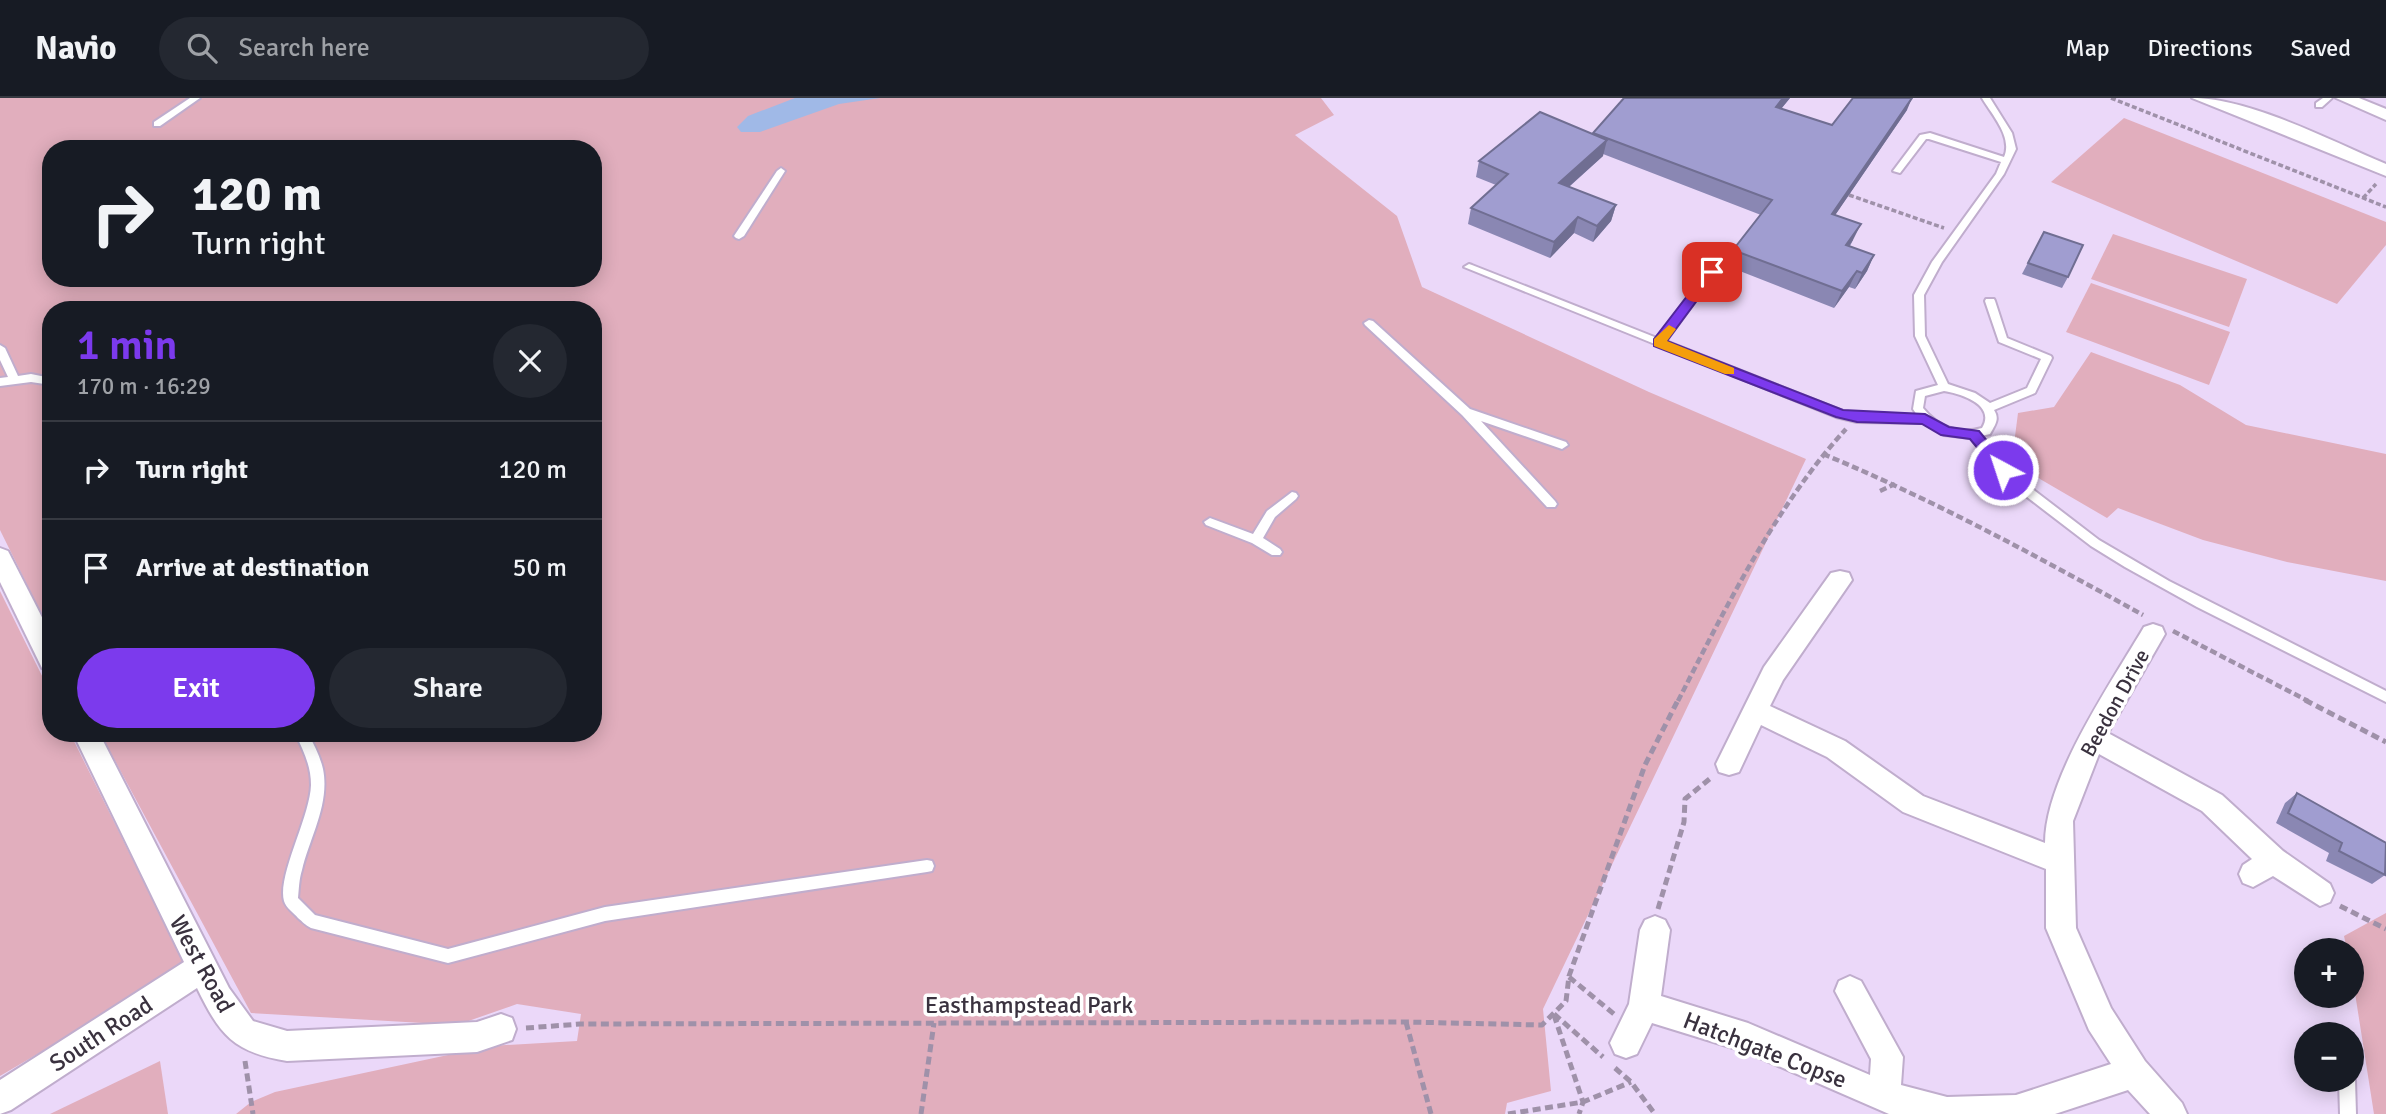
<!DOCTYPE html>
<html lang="en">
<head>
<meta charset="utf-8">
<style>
	body { margin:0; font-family:Signika,sans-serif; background:#242831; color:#f1f3f6; height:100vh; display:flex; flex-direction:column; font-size:26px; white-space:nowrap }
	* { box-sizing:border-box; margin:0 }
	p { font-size:23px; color:#9ea1a6 }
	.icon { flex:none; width:38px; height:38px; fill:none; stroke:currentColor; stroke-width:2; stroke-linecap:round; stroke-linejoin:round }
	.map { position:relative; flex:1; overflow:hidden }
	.panel { position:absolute; left:42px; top:203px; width:560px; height:441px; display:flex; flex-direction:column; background:#171b24; border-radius:28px; box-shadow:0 4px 18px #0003 }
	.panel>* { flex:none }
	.hud { position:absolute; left:42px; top:42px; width:560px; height:147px; border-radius:28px; box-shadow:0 4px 18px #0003; background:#171b24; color:#f1f3f6; overflow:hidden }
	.tools { position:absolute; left:2294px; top:840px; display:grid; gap:14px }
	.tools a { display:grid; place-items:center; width:70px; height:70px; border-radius:50%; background:#171b24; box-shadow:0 4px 18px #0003; font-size:35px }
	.pin { position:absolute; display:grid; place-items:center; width:60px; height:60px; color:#fff; margin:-30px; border-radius:14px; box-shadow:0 4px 10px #0006 }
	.me { position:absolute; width:77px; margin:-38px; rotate:320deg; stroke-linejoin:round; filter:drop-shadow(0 0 5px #0008) }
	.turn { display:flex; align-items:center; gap:24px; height:147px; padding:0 35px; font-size:32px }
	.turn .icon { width:91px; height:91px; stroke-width:2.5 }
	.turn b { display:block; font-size:49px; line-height:60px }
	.round { display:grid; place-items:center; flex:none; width:74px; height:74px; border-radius:37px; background:#242831 }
	.overview { display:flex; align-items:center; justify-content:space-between; height:119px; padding:0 35px }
	h1 { font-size:42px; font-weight:600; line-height:52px; color:#7c3aed }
	.action { display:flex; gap:14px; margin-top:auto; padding:14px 35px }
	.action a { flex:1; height:80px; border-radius:42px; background:#7c3aed; color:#fff; font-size:28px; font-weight:600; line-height:80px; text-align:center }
	.action a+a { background:#242831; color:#f1f3f6 }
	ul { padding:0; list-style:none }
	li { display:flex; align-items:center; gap:21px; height:98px; padding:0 35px; border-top:2px solid #363941 }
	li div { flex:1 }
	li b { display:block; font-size:26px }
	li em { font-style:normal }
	header { display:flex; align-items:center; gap:42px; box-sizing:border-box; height:98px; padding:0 35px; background:#171b24; border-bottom:2px solid #363941 }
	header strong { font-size:33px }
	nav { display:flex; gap:38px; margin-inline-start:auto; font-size:24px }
	.search { width:490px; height:63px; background:#242831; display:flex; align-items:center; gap:18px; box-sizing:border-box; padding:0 24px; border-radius:38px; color:#9ea1a6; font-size:26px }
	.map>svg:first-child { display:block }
</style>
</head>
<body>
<header>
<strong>Navio</strong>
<div class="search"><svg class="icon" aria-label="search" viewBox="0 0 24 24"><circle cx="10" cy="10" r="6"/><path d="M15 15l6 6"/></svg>Search here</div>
<nav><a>Map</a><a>Directions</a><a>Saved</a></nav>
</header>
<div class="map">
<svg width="2386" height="1016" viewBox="0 0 2386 1016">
	<rect width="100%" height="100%" fill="#ebd8f9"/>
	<!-- green -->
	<g fill="#e1aebd" fill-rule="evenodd">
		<path d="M0,0H1321L1334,17L1295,37L1397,118L1422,189L1649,294L1806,361L1543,911L1551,993L1507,1005L1505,1016H236L251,1004L275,994L490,948L577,943L581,916L517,906L457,927L251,915L100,635H593V212H51V535L0,432ZM51,51H593V180H51Z"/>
		<path d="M2124,20L2386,124V147L2337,206L2051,84Z"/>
		<path d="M2113,136L2247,181L2229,229L2091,181Z"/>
		<path d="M2091,185L2230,234L2209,287L2066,234Z"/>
		<path d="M2091,254L2180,287L2246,327L2386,356V483L2287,464L2203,442L2118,410L2107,420L2040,381L2013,354L2018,315L2054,309Z"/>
		<path d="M0,493L51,596V635H70L186,869L0,978Z"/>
		<path d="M2386,815V1016H2374L2352,876V852H2347L2344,838Z"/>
		<path d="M160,963L168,1016H50Z"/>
	</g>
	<!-- water -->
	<path fill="#a0b9e7" d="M795,0H880L839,6L760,34H741L737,29L748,18Z"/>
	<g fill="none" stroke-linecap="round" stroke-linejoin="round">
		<!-- service casing -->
		<g stroke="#c0adcd" stroke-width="4">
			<g id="service">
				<path d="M190,0H200L160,28H154V24Z"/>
				<path d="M1982,0H1990L2012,35L2016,51L2004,76L1942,164L1924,197L1925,238L1948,286L1975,295L1990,305L2027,290L2041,261L1999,244L1985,203L1986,201H1994L1995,203L2007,240L2051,258L2052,260L2035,295L1994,312C2000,321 1995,327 1990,336L1981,338L2005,365L2035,393L2099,442L2169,483L2386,593V604L2197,509L2125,469L2091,448L2027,399L1997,371L1971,340L1944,337L1924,325L1857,324L1836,319L1464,169L1469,166L1472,167L1657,240L1709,172H1715V176L1666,243L1843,313L1857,316L1917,317L1913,311L1916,293L1938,287L1915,238L1914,197L1932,164L1996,76L2001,64L1929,41H1926L1900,75L1893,73L1920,37L1930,35L2004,59C2013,39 1992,17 1982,0ZM1944,293C1962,296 1996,307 1982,330C1959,337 1938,329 1923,310L1925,298Z"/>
				<path d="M2323,0H2332L2322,9H2316V5Z"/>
				<path d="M781,70L785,73L744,138L739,141L736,140L734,138L777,73Z"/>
				<path d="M1369,222L1373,223L1470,311L1566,344L1568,347L1562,351L1481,323L1555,403L1557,406L1555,409H1547L1462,317L1365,227L1364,225Z"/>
				<path d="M0,247L5,250L18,278L31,276L51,280V287L31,284L0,288V280L8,279L0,262Z"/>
				<path d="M1292,394L1296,395L1298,398L1296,401L1275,419L1263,440L1280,451L1282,454L1280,457H1272L1252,445L1206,427L1204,424L1210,420L1253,436L1267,413Z"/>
				<path d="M295,635H308C314,647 320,658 323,671C330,706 310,739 302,772C299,781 299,791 298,800L315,817L448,851L605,809L927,762L932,763L934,768L932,773L927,774L605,823L448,865L311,830C305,827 303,824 298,820C294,815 286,810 284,803C277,778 310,719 311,687C311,667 303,652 295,635Z"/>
				<path d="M2352,976L2355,982L2356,1016H2340L2339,982H2352Z"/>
			</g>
		</g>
		<!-- minor casing -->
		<g stroke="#c0adcd" stroke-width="4">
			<g id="minor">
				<path d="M2192,0C2250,0 2331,43 2386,66V78Z"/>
				<path d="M2336,0H2359L2386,11V22Z"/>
				<path d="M0,450L8,453L51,537V573L42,570L0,484Z"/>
				<path d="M1840,473L1849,475L1852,482L1783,582L1770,608L1845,643L1923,698L2045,745C2045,680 2111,585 2144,529L2153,526L2162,529L2165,536L2108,635L2222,697L2283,753L2330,786L2334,795L2330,804L2320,808L2273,778L2253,789L2243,785L2239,776L2243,767L2252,761L2202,713L2099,656L2073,723L2076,830L2111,910L2145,963L2182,1005L2187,1016H2150L2128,992L2055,1016H1889L1746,954L1652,925L1637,956L1626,960L1615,956L1610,945L1629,906L1640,832L1645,822L1655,818L1665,822L1670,832L1661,898L1748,925L1870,977L1871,961L1835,893L1839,883L1850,878L1861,883L1903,959L1901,987L1947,999L2016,997L2111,966L2089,932L2046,830V771L1903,714L1827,659L1761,627L1739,674L1729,677L1719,674L1716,666L1764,569L1831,475Z"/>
				<path d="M73,635H99L229,890L253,923L287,933L477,924L501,916L512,920L516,931L512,942L477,954L287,963C233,954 220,937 197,890L11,1012L0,1016V982L184,864Z"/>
			</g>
		</g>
		<!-- path-far2 -->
		<g stroke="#9f91a9" stroke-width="3.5" stroke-dasharray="5 2.5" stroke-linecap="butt">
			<path d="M2111,0L2386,109"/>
			<path d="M1849,97L1944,130"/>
			<path d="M2363,100L2376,86"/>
		</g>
		<!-- path-far1 -->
		<g stroke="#9f91a9" stroke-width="4.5" stroke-dasharray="7 3.5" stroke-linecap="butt">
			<path d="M1823,356C1934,402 2038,459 2143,517"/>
			<path d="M1880,393L1895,386"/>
			<path d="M2173,533L2308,603"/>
			<path d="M1678,603C1725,511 1776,407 1846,331"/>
		</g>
		<!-- path -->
		<g stroke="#9f91a9" stroke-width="5" stroke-dasharray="8 4.5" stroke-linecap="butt">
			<path d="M2305,602L2386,644"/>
			<path d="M2340,808L2386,831"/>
			<path d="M1658,811L1684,724L1685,701L1712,679"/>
			<path d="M1569,879L1614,916"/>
			<path d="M1554,916L1603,959"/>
			<path d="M1554,917L1583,1004L1579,1016"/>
			<path d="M1406,924L1431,1016"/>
			<path d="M526,930L580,926L1406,924L1542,927L1566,903L1569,878L1645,667L1678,602"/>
			<path d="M245,963L253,1016"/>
			<path d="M1615,970L1631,984L1655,1016"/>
			<path d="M921,1016L934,925"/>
			<path d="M1508,1016L1583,1004L1631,984"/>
		</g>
		<!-- service -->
		<use href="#service" fill="#fff" fill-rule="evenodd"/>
		<!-- minor -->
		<use href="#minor" fill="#fff" fill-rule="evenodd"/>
	</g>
	<!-- wall -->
	<g fill="#8a87b3">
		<path d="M1624,0H1790L1781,11L1832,27L1907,12L1835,117L1853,142L1850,148L1874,157L1867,173L1855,191L1849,189L1834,210L1727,168L1733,152L1761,117L1603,56V58L1569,89L1616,107L1611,123L1593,144L1574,135L1550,160L1468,126L1471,110L1496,87L1476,79L1479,63L1592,36Z"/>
		<path d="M2044,134L2068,179L2062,190L2022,176Z"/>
		<path d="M2297,695L2385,777L2372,786L2326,763L2329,755L2276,725L2285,705Z"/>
	</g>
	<!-- shaded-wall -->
	<g fill="#706e92">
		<path d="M1783,0H1790L1770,24L1776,9Z"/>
		<path d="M1912,0L1907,12L1825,132L1832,116Z"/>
		<path d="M1607,42L1603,58L1555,101L1559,85Z"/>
		<path d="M1616,107L1611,123L1593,144L1597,128Z"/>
		<path d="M1578,119L1574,135L1550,160L1554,144Z"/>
		<path d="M1861,126L1853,142L1839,163L1846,147Z"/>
		<path d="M1874,157L1867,173L1855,191L1862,175Z"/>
		<path d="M1857,173L1849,189L1834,210L1842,193Z"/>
	</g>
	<!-- building -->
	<g fill="#a09dd0" stroke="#706e92" stroke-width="2">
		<path d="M1624,0H1783L1776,9L1832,27L1853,0H1912L1832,116L1861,126L1846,147L1874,157L1862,175L1857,173L1842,193L1733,152L1772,102L1593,35Z"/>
		<path d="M1540,14L1607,42L1559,85L1616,107L1597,128L1578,119L1554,144L1471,110L1508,76L1479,63Z"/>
		<path d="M2044,134L2083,147L2068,179L2028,165Z"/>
		<path d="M2297,695L2386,745L2385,777L2339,753L2342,745L2288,715Z"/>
	</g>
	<!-- route -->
	<path fill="#7c3aed" stroke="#51269a" stroke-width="2" d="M1708,171L1718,174L1667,243L1843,312L1925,316L1949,329L1979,333L2008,368V375H1998L1970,341L1941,337L1922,326L1857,324L1836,319L1654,248V241Z"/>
	<!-- slow -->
	<path fill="#f59e0b" d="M1669,227L1676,231L1667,243L1734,270V276H1725L1654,248V241Z"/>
	<g text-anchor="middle" stroke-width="7" stroke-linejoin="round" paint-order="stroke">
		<!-- street labels -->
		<g font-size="21" fill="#3a323f" stroke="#fff">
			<text transform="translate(2115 605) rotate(-61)" y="7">Beedon Drive</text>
		</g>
		<!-- near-street labels -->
		<g font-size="24" fill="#3a323f" stroke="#fff">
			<text transform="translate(202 866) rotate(61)" y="8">West Road</text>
			<text x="1029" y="915">Easthampstead Park</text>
			<text transform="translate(101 936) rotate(-33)" y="8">South Road</text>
			<text transform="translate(1765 952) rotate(21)" y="8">Hatchgate Copse</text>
		</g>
	</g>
</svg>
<div class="tools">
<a>+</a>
<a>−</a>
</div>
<div class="pin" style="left:1712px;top:174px;background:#d93025"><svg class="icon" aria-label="arrive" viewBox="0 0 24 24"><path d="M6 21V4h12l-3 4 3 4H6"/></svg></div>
<svg class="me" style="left:2003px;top:372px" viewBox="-20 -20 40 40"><circle r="17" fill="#7c3aed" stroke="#fff" stroke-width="3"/><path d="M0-11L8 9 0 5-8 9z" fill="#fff"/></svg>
<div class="hud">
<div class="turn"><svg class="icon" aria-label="right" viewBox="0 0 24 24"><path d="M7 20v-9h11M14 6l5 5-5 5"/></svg><div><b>120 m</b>Turn right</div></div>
</div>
<section class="panel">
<div class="overview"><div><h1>1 min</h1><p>170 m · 16:29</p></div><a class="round"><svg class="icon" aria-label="close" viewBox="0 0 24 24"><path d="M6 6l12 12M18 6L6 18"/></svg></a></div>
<ul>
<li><svg class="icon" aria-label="right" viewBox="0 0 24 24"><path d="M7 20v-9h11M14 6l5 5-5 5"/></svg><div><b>Turn right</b></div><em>120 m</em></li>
<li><svg class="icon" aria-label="arrive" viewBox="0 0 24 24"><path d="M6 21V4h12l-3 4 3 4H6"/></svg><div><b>Arrive at destination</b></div><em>50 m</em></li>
</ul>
<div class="action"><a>Exit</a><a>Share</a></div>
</section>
</div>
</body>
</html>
